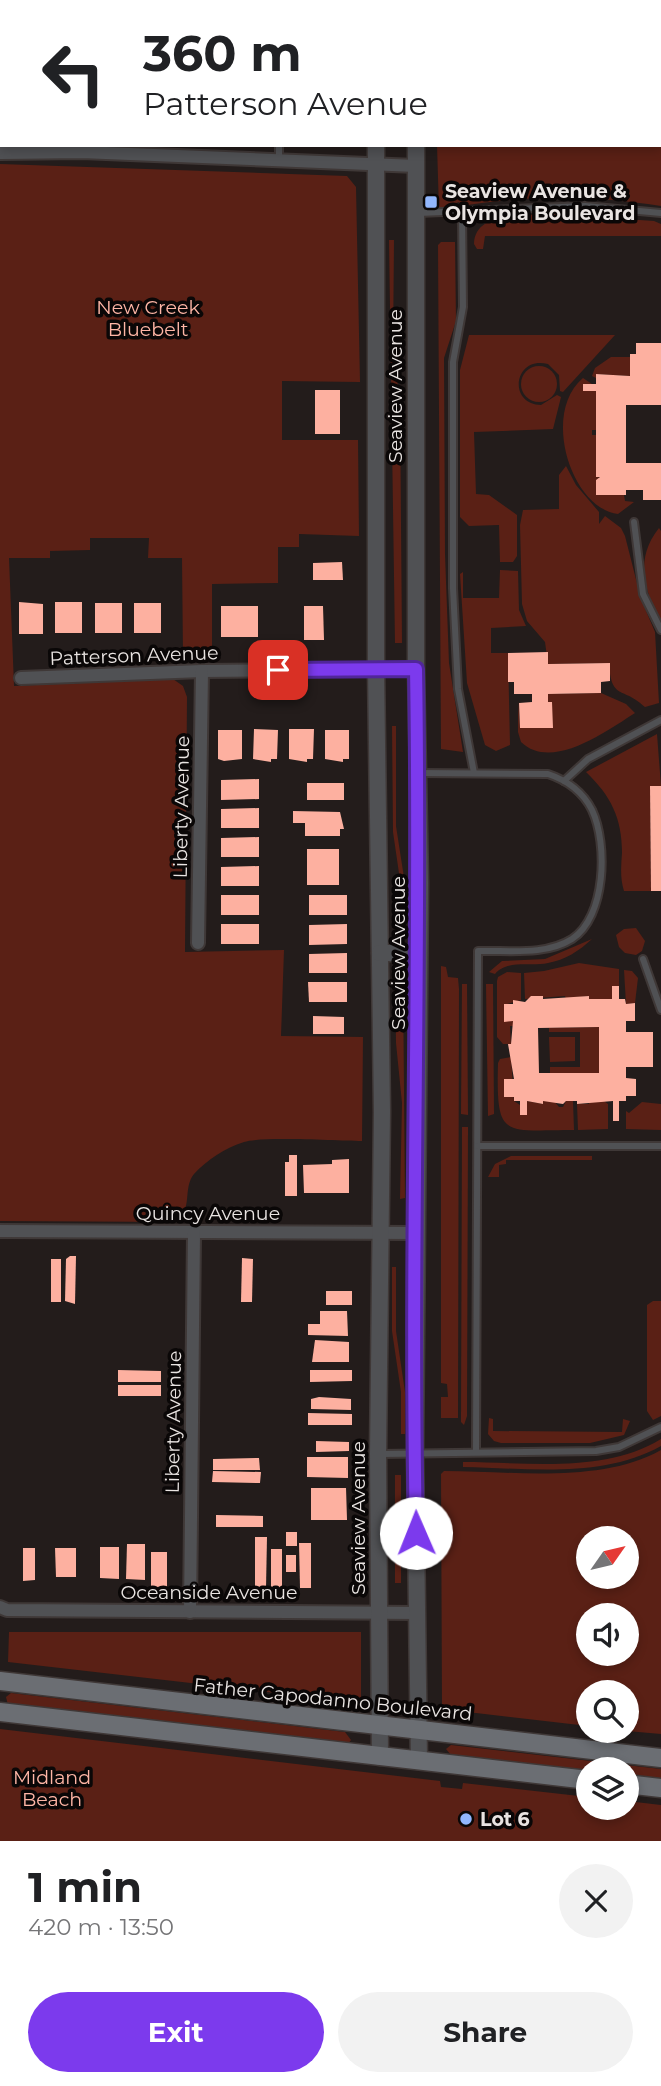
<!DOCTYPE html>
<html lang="en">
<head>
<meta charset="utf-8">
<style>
	body { margin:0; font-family:Montserrat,sans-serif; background:#f2f2f2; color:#202124; height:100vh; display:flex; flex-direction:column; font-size:26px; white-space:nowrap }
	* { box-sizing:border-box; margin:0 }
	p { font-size:23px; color:#757577 }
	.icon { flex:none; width:38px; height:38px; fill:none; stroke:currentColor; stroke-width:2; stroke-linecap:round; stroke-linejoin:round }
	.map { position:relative; height:1841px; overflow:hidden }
	.panel { display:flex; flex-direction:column; background:#fff; flex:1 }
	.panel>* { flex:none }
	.hud { position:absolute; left:0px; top:0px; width:662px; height:147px; box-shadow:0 4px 10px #0003; background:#fff; color:#202124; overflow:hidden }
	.needle { width:46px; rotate:56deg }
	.buttons { position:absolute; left:576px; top:1526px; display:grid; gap:14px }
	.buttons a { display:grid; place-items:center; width:63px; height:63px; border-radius:50%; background:#fff; box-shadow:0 4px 10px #0003; font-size:35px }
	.pin { position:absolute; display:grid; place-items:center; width:60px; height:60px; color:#fff; margin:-30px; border-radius:14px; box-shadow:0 4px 10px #0006 }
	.me { position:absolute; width:77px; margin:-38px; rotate:359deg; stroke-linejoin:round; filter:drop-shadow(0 0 5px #0008) }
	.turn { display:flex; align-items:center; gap:24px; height:147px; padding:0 28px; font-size:32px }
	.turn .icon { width:91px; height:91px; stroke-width:2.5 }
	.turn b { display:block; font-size:49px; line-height:60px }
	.round { display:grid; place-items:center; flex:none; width:74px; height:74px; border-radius:37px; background:#f2f2f2 }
	.overview { display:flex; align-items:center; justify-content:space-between; height:119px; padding:0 28px }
	h1 { font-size:42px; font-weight:700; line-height:52px }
	.primary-button { display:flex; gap:14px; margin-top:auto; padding:14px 28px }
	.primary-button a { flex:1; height:80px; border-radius:42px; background:#7c3aed; color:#fff; font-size:28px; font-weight:700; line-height:80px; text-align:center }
	.primary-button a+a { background:#f2f2f2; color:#202124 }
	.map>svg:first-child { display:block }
</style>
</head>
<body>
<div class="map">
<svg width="661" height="1841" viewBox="0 0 661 1841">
	<rect width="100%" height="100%" fill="#231c1b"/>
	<!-- green -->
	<g fill="#5a2015" fill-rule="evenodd">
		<path d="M661,144V206C590,195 531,195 460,206L459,202L453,204L454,207L439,210L437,145Z"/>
		<path d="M0,164L347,176L356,187L360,382L282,381V440H358L359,536L299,534V547H278V583L212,584V655L183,656L182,558H148L149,538H90V550L50,551V558H9L14,686L173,679L183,686L187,697L185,952L284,950L281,1036L363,1037L362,1141C337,1141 263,1136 244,1142C225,1148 207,1160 194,1174C182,1189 194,1209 175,1222L0,1221Z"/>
		<path d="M551,214L654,221L661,224V236H485L483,249H477L474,244C475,210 527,216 551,214Z"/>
		<path d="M389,240H394L393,350L400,401L402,643H395Z"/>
		<path d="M441,242H455L456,321L444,358L445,554L449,663L463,752L441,749L438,245Z"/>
		<path d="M469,335H615L563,392L560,391L559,375L548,364C514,355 507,404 541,405L557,395L561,397L553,429L474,432L476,494L489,495L517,515V556L513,562H500L499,525L469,526L460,517V370Z"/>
		<path d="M611,357H630V376L596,374V378L592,376L595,368Z"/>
		<circle cx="539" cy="384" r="18"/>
		<path d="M583,378L592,384L583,391H596V430H592V435H596L599,480L624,495L625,501L634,502L618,514C571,508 541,413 583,378Z"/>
		<path d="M566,466L576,485L599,512V524L605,516L621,528L625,536L641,599L655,632L659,703L645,707C623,686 611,701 609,663L548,664L545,642L527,621L522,604L520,525L523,510L559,509V475Z"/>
		<path d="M659,528L661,531V620C643,590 635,558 659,528Z"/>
		<path d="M500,570L518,571L519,610L526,626L491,628V653H508L510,745L496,751L485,745L467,683L460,574L463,572V598H499Z"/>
		<path d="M601,693L626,704L635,713C608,730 552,772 521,742L518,732V701L520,728H552V703L548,702V694Z"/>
		<path d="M392,726H396V826L405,884V937H400L401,887L393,832Z"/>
		<path d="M657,734L661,786H650L651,891H624C620,879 621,866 622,853C622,818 611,796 586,772Z"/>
		<path d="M636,928L645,941L642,951L636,955L625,953L619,947L616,935L624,929Z"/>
		<path d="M592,939C579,951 565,960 548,963C531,967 507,959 495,974L489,972L502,961L545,959Z"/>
		<path d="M579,963L619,969V986H612V999H589V996L566,999L565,996L525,999L524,973L544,971Z"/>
		<path d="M441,966L446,967L448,977L458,978L459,989L458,1418H441V1397H448L447,1384L441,1383Z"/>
		<path d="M624,970L632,971L638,978L635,1003L626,1004Z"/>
		<path d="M507,972L521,973V1000L504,1005V1021H513V1026H510L511,1044H503L497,1037V981L498,977Z"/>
		<path d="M395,979L403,980L405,1198L400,1199L402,1103L396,1043Z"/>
		<path d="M462,984H467L468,1115L461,1114Z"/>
		<path d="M486,984H493L494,1114L488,1116Z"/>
		<path d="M599,1027V1073H550V1067H580V1032H549V1028Z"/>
		<path d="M549,1037H575V1061L550,1062Z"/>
		<path d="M511,1057L514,1101L520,1105V1114L527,1101L543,1104V1101H554L559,1107H563L566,1101H573L574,1130C503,1130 496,1140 498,1063L500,1059Z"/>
		<path d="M589,1101H604L608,1104V1129L578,1130L577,1104H589Z"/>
		<path d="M642,1102L661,1104V1130L626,1129V1111L629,1113Z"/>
		<path d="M462,1127H468L467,1416L464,1425L461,1422Z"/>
		<path d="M511,1156H592V1160H506V1164L499,1165V1177H488L495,1164Z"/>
		<path d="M392,1267H396V1331L405,1392V1434H401V1392L392,1331Z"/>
		<path d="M653,1301H661V1416L653,1420L647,1411V1305Z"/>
		<path d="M489,1418L493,1419V1431L622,1432L623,1419L630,1421L624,1435L590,1443H501L494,1441L488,1434Z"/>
		<path d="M661,1439V1446C602,1479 528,1468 463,1467V1462C527,1462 604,1474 661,1439Z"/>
		<path d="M661,1450V1734L627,1731L626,1692H588V1726L442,1709L441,1474L444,1471C511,1471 601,1484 661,1450ZM588,1538H626V1577H588ZM626,1615V1654H588V1615Z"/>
		<rect x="395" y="1475" width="6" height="108"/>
		<path d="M9,1632H361V1698L354,1702L310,1697V1693L295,1691L294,1695L8,1662Z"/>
		<path d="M11,1693L345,1732L351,1740L348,1744L8,1705L6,1697Z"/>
		<path d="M0,1729L440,1781L441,1787L462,1789L463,1783L588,1797V1808H626L627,1801L661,1805V1841H0Z"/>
		<path d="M451,1745L661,1769V1779L627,1775L626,1769L588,1771L451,1755L446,1749Z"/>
	</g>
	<!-- building -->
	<g fill="#fdb0a0" fill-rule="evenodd">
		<path d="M636,343H661V405H626V463H661V500H643V490H626V495H596V480L600,477H596V391H583V384H596V374L630,376V354H636Z"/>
		<rect x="315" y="390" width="25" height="44"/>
		<path d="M342,562L343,580H313V563Z"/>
		<path d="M19,602L43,604V634H19Z"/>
		<rect x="55" y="602" width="27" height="31"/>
		<rect x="95" y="603" width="27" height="30"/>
		<rect x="134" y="603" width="27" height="30"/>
		<rect x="221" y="606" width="37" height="31"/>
		<path d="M304,606H323L324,640H304Z"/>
		<path d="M548,652V664L610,663V681L601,682V693L548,694V702H552L553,728H520L519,703L532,702V694H514V682H508V653Z"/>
		<path d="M254,729L278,730L277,759H271V762L253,759Z"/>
		<path d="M289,729H314L313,759H307V762L289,759Z"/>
		<path d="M218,730H242V759L224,761L218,759Z"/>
		<path d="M325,730H349V759H343V762L325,759Z"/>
		<path d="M259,779V799L221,800V780Z"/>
		<rect x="307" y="783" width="37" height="17"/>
		<path d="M650,786H661V891H651Z"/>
		<path d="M259,808V828H221V809Z"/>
		<path d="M293,811L340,812L344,829H340V836H305V823H293Z"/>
		<path d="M259,837V857H221V838Z"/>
		<rect x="307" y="849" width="32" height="36"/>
		<path d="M259,866V886H221V867Z"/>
		<rect x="221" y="895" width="38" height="20"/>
		<rect x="309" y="895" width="38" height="20"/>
		<rect x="221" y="924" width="38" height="20"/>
		<path d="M347,924V944L309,945V925Z"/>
		<path d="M347,953V973H309V954Z"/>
		<path d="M308,982H347V1002H309Z"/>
		<path d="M612,986H619V999H625L626,1004L635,1003V1021H626V1032H653V1067H626V1078L636,1079V1096H626V1101H619V1121H613V1101L577,1104V1101H566L563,1104L543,1101V1104L527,1101V1115H520V1101H514V1097H504V1079H514L508,1044H511L513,1021L504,1022V1004H513V1000L525,1002L531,996H543V999L589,996V999H612ZM599,1027V1073H539L538,1028Z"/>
		<path d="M313,1016L344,1017V1034H313Z"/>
		<path d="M289,1155H297V1196H285V1162H289Z"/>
		<path d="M349,1159V1193H304L303,1165L332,1164V1160Z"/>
		<path d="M70,1256H76L75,1304L65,1301L66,1259Z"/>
		<path d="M242,1258L253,1259L252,1302H241Z"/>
		<rect x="51" y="1259" width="10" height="43"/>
		<rect x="326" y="1291" width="26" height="14"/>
		<path d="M320,1311H347L348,1336L308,1335V1324H320Z"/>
		<path d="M315,1340L349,1342V1362H312Z"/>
		<path d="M118,1370L161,1371V1382H118Z"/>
		<path d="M310,1370H352V1381L310,1382Z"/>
		<rect x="118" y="1385" width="43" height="11"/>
		<path d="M319,1397L351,1399V1410L311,1409V1399Z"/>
		<path d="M308,1413L352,1414V1425H308Z"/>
		<path d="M316,1441L349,1442V1451L316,1452Z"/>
		<path d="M307,1457H348V1478L307,1477Z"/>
		<path d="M259,1458L260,1470H213V1459Z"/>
		<path d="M213,1471L261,1472L260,1483L212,1482Z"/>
		<path d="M311,1488H346L347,1520H311Z"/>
		<path d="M216,1515L263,1516V1527H216Z"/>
		<rect x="286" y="1532" width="11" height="14"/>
		<path d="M255,1537H267L266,1588H255Z"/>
		<path d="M299,1543H311V1588H300Z"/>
		<path d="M127,1544H145V1580L126,1579Z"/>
		<path d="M100,1547H119V1579L100,1578Z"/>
		<path d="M23,1548H35V1580L23,1581Z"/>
		<path d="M55,1548H76V1577H56Z"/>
		<path d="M271,1549H282V1592L271,1588Z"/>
		<rect x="151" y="1552" width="16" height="37"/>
		<rect x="286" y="1555" width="10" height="17"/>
	</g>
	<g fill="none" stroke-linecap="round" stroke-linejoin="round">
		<!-- service casing -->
		<g stroke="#3f3837" stroke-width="10">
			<g id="service">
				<path d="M281,2V0"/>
				<path d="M584,2L586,0"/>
				<path d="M279,161V145"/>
				<path d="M418,213L585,206L661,213"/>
				<path d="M462,213L463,307L453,362V588L458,689L474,773"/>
				<path d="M634,522L643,594L661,630"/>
				<path d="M418,773L548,774C566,780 583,792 592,810C608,844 606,917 572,939C545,956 508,950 478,951L476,1452"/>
				<path d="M564,781L588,759L661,720"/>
				<path d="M643,959L661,1010"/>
				<path d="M478,1146H661"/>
				<path d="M380,1454L596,1451L619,1447L661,1427"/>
			</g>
		</g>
		<!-- minor casing -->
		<g stroke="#3f3837" stroke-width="16">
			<g id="minor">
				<path d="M189,0V2"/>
				<path d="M0,153L82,152L416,166"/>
				<path d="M21,678L202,671L416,669"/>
				<path d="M198,943L202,671"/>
				<path d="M0,1231L415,1233"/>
				<path d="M0,1607L7,1610L417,1613"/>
				<path d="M190,1612L194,1233"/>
			</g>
		</g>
		<!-- tertiary casing -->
		<g stroke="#3f3837" stroke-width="19">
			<g id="tertiary">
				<path d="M376,2V0"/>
				<path d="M417,2V0"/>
				<path d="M376,145V669L382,1112L378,1454L380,1757"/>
				<path d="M416,145V669L420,883L415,1454L419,1761"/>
				<path d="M380,953H419"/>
			</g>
		</g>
		<!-- secondary casing -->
		<g stroke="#3f3837" stroke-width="21">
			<g id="secondary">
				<path d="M0,1681L661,1758"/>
				<path d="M0,1712L588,1780"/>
				<path d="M626,1784L661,1788"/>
			</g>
		</g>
		<!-- service -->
		<use href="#service" stroke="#505154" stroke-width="6"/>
		<!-- minor -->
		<use href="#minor" stroke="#505154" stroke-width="12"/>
		<!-- tertiary -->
		<use href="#tertiary" stroke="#505154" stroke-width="16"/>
		<!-- secondary -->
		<use href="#secondary" stroke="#6b6e73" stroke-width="18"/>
	</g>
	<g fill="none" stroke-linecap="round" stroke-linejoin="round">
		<!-- route casing -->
		<g stroke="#51269a" stroke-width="18">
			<path id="route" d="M278,670L416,669C421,957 410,1245 416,1533"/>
		</g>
		<!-- route -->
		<use href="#route" stroke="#7c3aed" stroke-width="12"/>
	</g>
	<!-- markers -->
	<g fill="#92b7fd" stroke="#0a0707" stroke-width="2.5">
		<rect x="424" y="195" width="14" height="14" rx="3.5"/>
		<circle cx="466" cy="1819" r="7"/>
	</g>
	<g text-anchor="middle" stroke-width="7" stroke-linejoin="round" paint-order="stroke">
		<!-- poi labels -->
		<g font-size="19" font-weight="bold" fill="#e9e4e2" stroke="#0a0707" text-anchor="start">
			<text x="445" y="198">Seaview Avenue &amp;<tspan x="445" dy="22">Olympia Boulevard</tspan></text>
			<text x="480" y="1826">Lot 6</text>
		</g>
		<!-- park labels -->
		<g font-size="19" fill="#ffb6a6" stroke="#0a0707">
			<text x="148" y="314">New Creek<tspan x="148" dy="22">Bluebelt</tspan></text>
			<text x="52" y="1784">Midland<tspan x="52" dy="22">Beach</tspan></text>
		</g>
		<!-- street labels -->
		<g font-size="19" fill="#e9e4e2" stroke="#0a0707">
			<text transform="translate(395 386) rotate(-90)" y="7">Seaview Avenue</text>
			<text transform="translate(134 655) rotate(-2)" y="7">Patterson Avenue</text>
			<text transform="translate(181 807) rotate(-89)" y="7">Liberty Avenue</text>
			<text transform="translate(398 953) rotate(-90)" y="7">Seaview Avenue</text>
			<text x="208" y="1220">Quincy Avenue</text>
			<text transform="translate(173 1422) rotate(-89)" y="7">Liberty Avenue</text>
			<text transform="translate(358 1518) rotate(-90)" y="7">Seaview Avenue</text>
			<text x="209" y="1599">Oceanside Avenue</text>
			<text transform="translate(333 1699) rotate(6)" y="7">Father Capodanno Boulevard</text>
		</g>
	</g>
</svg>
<div class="buttons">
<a><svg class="needle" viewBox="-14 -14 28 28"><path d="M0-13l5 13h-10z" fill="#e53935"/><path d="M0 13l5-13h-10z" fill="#757577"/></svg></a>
<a><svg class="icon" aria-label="sound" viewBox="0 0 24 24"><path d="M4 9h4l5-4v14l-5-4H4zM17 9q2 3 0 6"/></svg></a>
<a><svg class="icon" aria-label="search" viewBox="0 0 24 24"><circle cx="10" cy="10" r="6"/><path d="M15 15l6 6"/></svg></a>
<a><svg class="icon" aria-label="layers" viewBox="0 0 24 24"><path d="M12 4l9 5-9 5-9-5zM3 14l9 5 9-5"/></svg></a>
</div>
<div class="pin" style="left:278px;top:670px;background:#d93025"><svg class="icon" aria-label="arrive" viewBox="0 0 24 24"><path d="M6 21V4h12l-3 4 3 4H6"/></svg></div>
<svg class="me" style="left:416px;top:1533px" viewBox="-20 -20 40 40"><circle r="19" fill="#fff"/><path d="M0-13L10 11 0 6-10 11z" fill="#7c3aed"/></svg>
<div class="hud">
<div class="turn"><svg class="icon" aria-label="left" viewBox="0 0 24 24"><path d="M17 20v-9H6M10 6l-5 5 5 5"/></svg><div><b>360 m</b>Patterson Avenue</div></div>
</div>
</div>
<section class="panel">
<div class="overview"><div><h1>1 min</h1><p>420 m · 13:50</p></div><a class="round"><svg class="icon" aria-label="close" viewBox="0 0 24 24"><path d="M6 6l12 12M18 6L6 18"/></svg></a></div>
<div class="primary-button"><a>Exit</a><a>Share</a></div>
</section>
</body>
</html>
